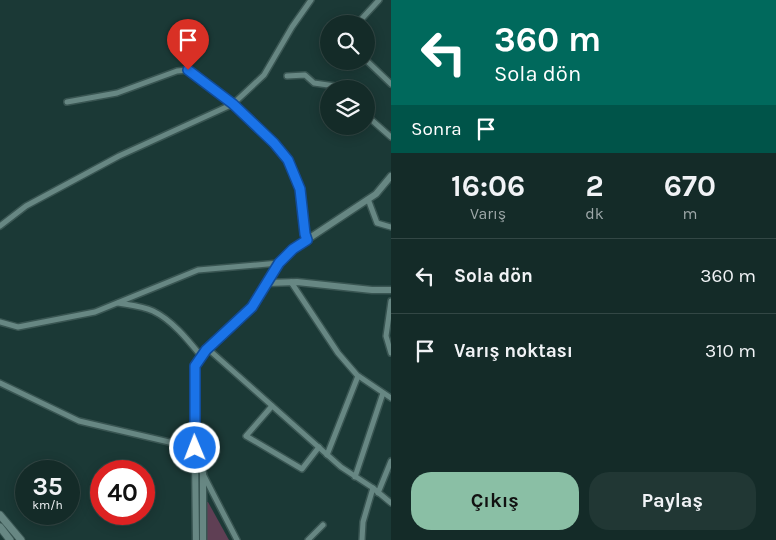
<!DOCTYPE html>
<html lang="tr">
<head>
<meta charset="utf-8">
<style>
	body { margin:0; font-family:Karla,sans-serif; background:#213734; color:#f1f3f6; height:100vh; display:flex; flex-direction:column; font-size:19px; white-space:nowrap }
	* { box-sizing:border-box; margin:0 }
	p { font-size:16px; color:#9da7a8 }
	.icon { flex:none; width:28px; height:28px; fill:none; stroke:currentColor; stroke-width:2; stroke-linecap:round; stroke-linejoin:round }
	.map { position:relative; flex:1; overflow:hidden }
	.panel { display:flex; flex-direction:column; background:#142b28; width:385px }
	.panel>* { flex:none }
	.hud { background:#00695c; color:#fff; overflow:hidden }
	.buttons { position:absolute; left:320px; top:15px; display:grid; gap:10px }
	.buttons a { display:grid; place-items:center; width:55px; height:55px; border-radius:50%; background:#142b28; box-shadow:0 2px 12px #0003,0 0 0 1px #334745; font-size:25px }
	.speed { position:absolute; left:15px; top:460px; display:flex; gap:10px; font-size:25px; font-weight:700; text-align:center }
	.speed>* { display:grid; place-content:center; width:65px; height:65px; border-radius:50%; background:#142b28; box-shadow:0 2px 12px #0003,0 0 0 1px #334745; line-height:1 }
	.speed small { font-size:12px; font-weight:400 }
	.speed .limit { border:8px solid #d22; background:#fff; color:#111 }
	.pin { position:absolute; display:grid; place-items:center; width:42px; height:42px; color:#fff; margin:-51px -21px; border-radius:50% 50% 50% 0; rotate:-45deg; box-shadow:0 0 5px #0007 }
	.pin .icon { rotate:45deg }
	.me { position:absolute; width:55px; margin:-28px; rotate:359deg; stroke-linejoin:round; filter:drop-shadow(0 0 4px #0008) }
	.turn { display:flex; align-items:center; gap:18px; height:105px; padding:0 20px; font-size:22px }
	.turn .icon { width:65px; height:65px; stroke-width:2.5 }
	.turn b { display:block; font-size:35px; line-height:42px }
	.then { display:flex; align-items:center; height:48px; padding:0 20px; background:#0003; gap:10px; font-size:19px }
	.eta { display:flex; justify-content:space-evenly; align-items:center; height:85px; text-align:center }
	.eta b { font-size:30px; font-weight:700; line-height:35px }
	.primary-button { display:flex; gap:10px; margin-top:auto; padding:10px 20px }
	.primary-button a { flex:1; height:58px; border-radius:20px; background:#8abfa5; color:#111; font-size:20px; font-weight:700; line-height:58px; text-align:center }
	.primary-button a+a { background:#213734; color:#f1f3f6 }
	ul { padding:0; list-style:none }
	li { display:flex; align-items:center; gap:15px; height:75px; padding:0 20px; border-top:1px solid #334745 }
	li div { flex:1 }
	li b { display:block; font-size:19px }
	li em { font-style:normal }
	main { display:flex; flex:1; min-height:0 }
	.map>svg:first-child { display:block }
</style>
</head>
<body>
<main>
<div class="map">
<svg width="391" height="540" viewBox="0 0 391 540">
	<rect width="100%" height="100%" fill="#1b3936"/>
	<!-- green -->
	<path fill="#5f3f54" d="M205,502H208L229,540H206Z"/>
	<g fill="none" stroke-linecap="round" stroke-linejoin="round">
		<!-- minor casing -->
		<g stroke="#395552" stroke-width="8">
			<g id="minor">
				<path d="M357,24L379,0"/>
				<path d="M366,60L391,84"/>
				<path d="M287,76L305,75L314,83L335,86L338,89"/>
				<path d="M67,102L117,93L177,71L188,70L233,104L274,143L287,160L300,189L305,234L307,240"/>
				<path d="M366,115L391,137"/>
				<path d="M368,199L377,223L391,227"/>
				<path d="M0,226L26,206L119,156L233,104L264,75L292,27L311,0"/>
				<path d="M291,282L338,353L357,375L391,398"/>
				<path d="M391,301L386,336L391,353"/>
				<path d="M118,303C129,305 142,306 153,311C172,320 188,340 201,356"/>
				<path d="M0,322L18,327L95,312L198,270L279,263"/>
				<path d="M207,348L341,467L373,488L391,503"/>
				<path d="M0,383L79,421L195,448"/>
				<path d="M272,406L246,436L302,469L319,447"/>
				<path d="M327,455L358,376"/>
				<path d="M203,474L237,540"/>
				<path d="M355,477L383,393"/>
				<path d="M378,493L391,461"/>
				<path d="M308,540L323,525"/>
				<path d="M362,540L363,522L373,488"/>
			</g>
		</g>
		<!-- tertiary casing -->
		<g stroke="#395552" stroke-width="9">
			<g id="tertiary">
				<path d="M267,283L297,282L372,290H391"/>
				<path d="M195,457L196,540"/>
				<path d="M203,540V473L195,451V366L206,350L252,307L279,263L293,249L376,194L391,176"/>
			</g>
		</g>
		<!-- secondary casing -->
		<g stroke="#395552" stroke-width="9">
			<g id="secondary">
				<path d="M0,515L21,540"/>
				<path d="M0,527L10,540"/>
			</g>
		</g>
		<!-- minor -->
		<use href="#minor" stroke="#678783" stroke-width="5"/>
		<!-- tertiary -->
		<use href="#tertiary" stroke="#678783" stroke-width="6"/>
		<!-- secondary -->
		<use href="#secondary" stroke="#678783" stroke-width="7"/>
	</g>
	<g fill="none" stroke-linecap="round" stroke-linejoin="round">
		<!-- route casing -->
		<g stroke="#114b97" stroke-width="12">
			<path id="route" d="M188,70L233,104L274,143L288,160L300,189L305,234L307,240L293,249L279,263L252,307L206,350L195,366V448"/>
		</g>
		<!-- route -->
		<use href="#route" stroke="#1a73e8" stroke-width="9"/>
	</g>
</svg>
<div class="buttons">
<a><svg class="icon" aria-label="search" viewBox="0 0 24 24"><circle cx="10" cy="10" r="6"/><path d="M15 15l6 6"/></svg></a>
<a><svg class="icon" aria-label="layers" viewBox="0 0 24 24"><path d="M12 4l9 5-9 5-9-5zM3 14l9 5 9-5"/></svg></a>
</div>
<div class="speed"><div>35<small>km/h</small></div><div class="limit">40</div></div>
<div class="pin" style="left:188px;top:70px;background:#d93025"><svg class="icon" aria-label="arrive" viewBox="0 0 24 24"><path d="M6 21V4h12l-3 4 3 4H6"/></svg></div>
<svg class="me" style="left:195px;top:448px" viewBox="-20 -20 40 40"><circle r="17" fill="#1a73e8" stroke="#fff" stroke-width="3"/><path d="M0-11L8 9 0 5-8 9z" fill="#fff"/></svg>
</div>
<section class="panel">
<div class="hud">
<div class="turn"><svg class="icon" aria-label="left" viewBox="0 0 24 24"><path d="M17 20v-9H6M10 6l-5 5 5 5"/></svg><div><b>360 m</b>Sola dön</div></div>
<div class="then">Sonra<svg class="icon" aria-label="arrive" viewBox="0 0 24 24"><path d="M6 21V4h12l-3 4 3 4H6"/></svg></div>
</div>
<div class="eta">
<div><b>16:06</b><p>Varış</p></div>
<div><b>2</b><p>dk</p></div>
<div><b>670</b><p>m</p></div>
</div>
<ul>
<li><svg class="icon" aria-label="left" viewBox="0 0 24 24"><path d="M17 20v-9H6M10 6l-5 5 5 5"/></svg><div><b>Sola dön</b></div><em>360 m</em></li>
<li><svg class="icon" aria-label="arrive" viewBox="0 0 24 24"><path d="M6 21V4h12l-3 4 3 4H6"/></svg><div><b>Varış noktası</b></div><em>310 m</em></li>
</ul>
<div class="primary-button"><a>Çıkış</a><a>Paylaş</a></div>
</section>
</main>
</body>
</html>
